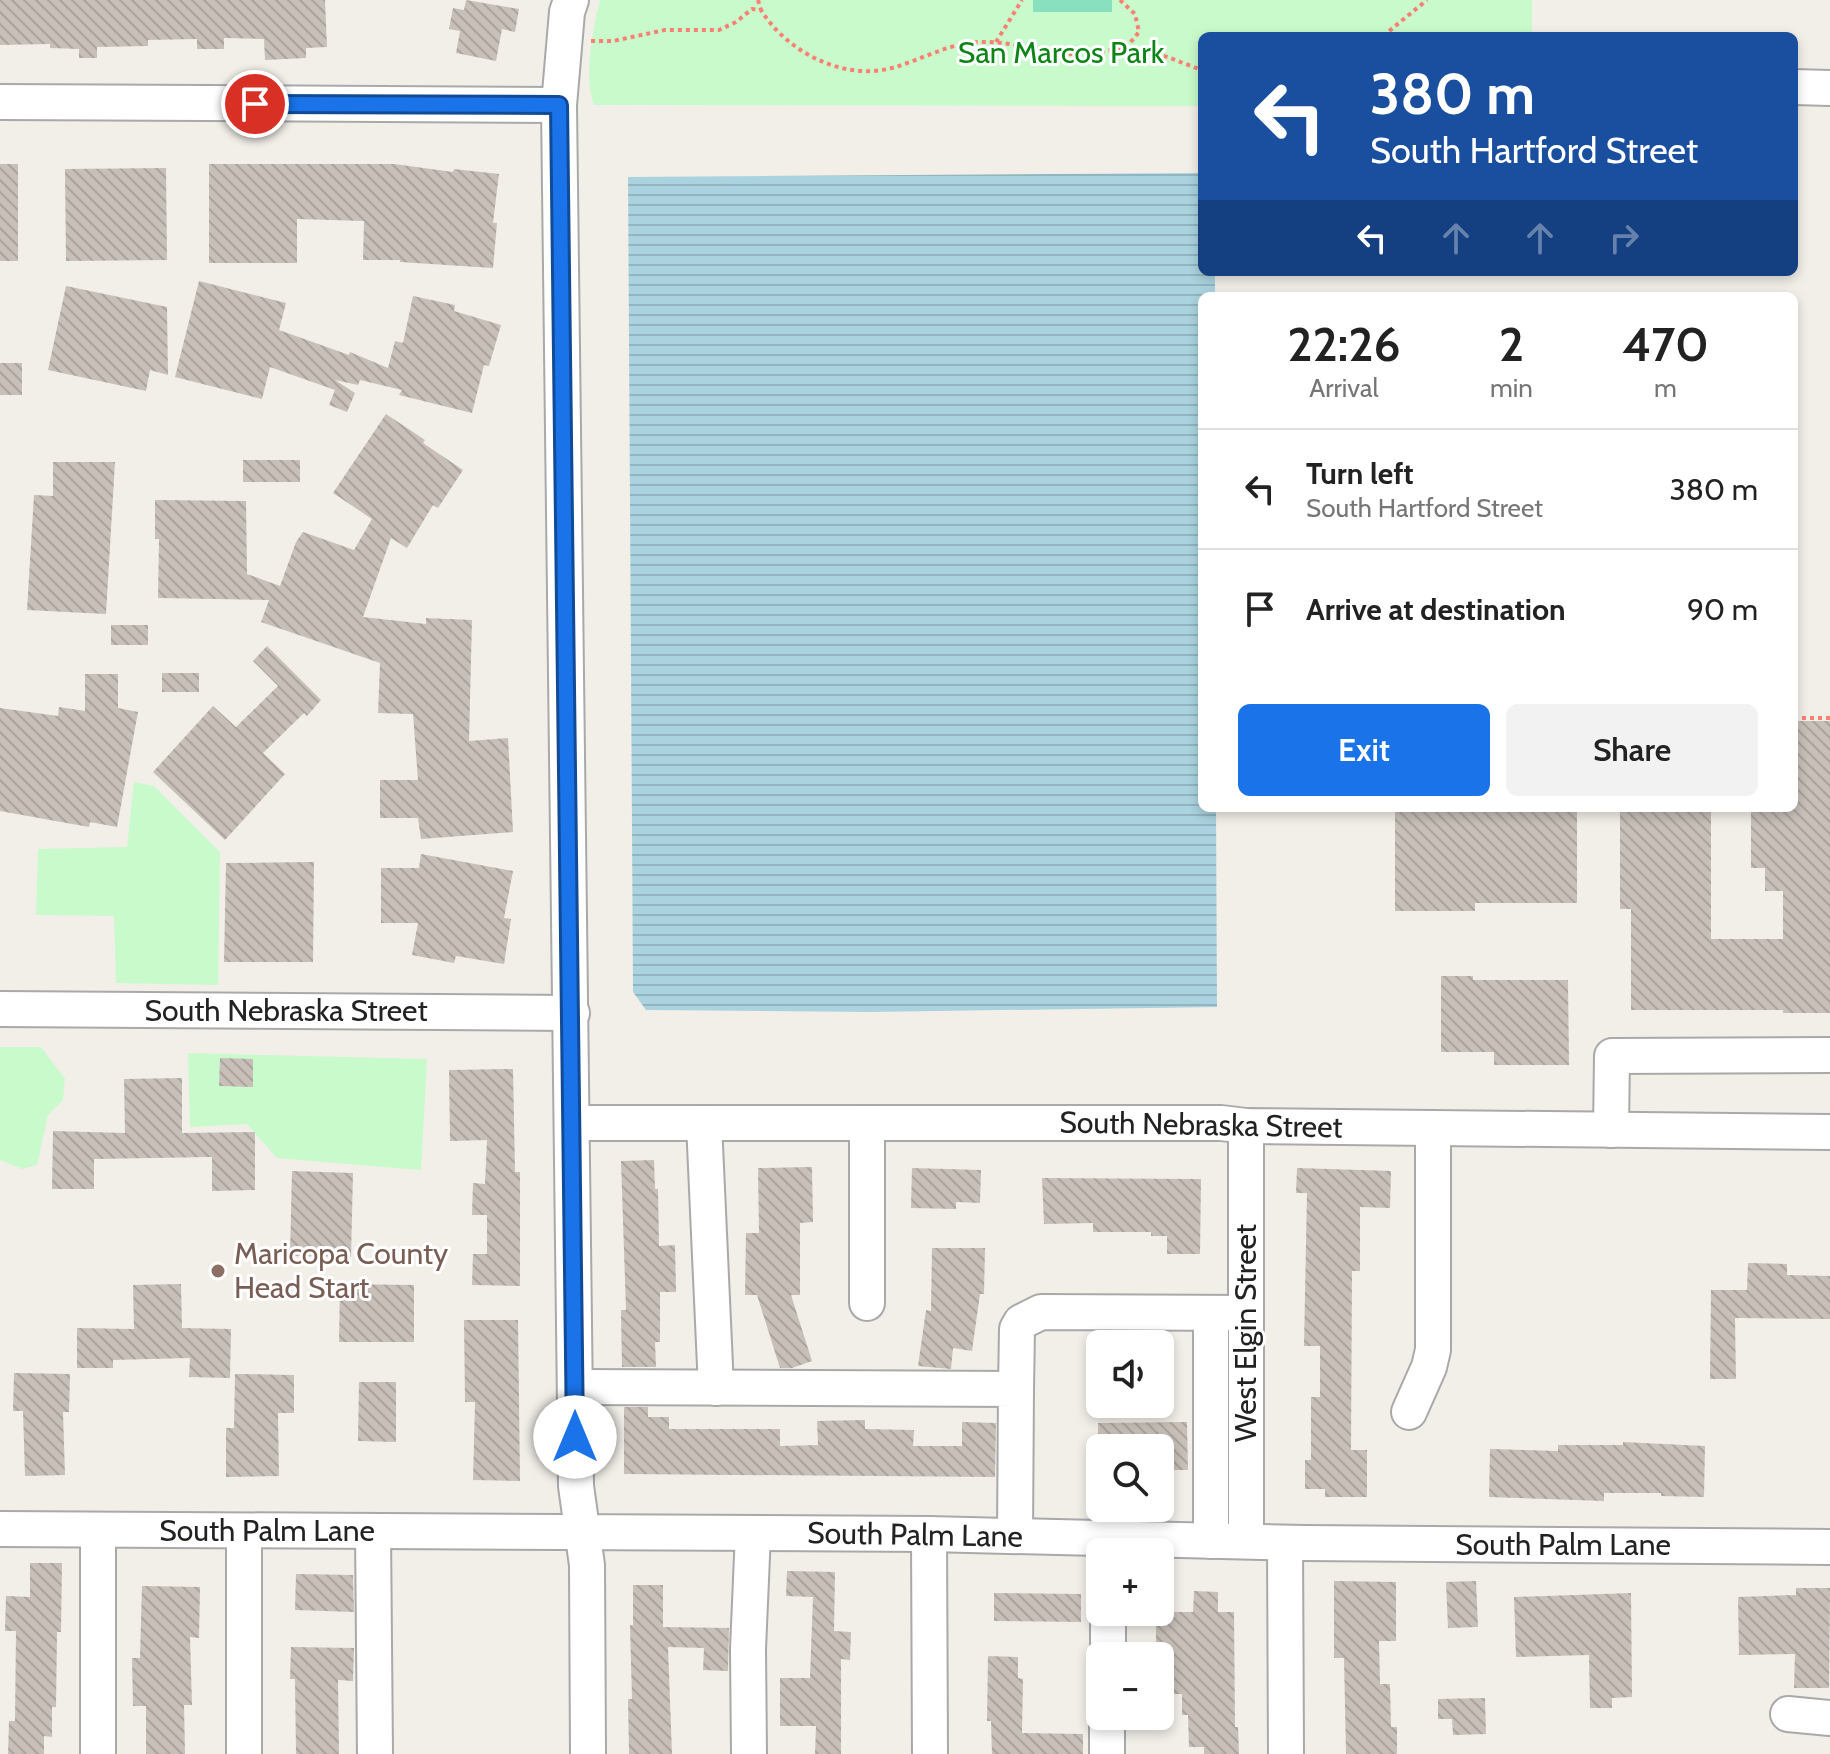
<!DOCTYPE html>
<html lang="en">
<head>
<meta charset="utf-8">
<style>
	body { margin:0; font-family:Cabin,sans-serif; background:#f2f2f2; color:#222; height:100vh; display:flex; flex-direction:column; font-size:30px; white-space:nowrap }
	* { box-sizing:border-box; margin:0 }
	p { font-size:26px; color:#767676 }
	.icon { flex:none; width:44px; height:44px; fill:none; stroke:currentColor; stroke-width:2; stroke-linecap:round; stroke-linejoin:round }
	.map { position:relative; flex:1; overflow:hidden }
	.sheet { position:absolute; left:1198px; top:292px; width:600px; height:520px; display:flex; flex-direction:column; background:#fff; border-radius:12px; box-shadow:0 4px 12px #0003 }
	.sheet>* { flex:none }
	.hud { position:absolute; left:1198px; top:32px; width:600px; height:244px; border-radius:12px; box-shadow:0 4px 12px #0003; background:#1a4fa0; color:#fff; overflow:hidden }
	.tools { position:absolute; left:1086px; top:1330px; display:grid; gap:16px }
	.tools a { display:grid; place-items:center; width:88px; height:88px; border-radius:12px; background:#fff; box-shadow:0 4px 12px #0003; font-size:40px }
	.pin { position:absolute; display:grid; place-items:center; width:68px; height:68px; color:#fff; margin:-34px; border:4px solid #fff; border-radius:50%; box-shadow:0 2px 8px #0007 }
	.me { position:absolute; width:88px; margin:-44px; rotate:0deg; stroke-linejoin:round; filter:drop-shadow(0 0 6px #0008) }
	.turn { display:flex; align-items:center; gap:28px; height:168px; padding:0 40px; font-size:36px }
	.turn .icon { width:104px; height:104px; stroke-width:2.5 }
	.turn b { display:block; font-size:56px; line-height:68px }
	.lanes { display:flex; align-items:center; height:76px; padding:0 40px; background:#0003; justify-content:center; gap:40px; direction:ltr }
	.lanes .off { opacity:.35 }
	.eta { display:flex; justify-content:space-evenly; align-items:center; height:136px; text-align:center }
	.eta b { font-size:48px; font-weight:600; line-height:56px }
	.button { display:flex; gap:16px; margin-top:auto; padding:16px 40px }
	.button a { flex:1; height:92px; border-radius:12px; background:#1a73e8; color:#fff; font-size:32px; font-weight:600; line-height:92px; text-align:center }
	.button a+a { background:#f2f2f2; color:#222 }
	ul { padding:0; list-style:none }
	li { display:flex; align-items:center; gap:24px; height:120px; padding:0 40px; border-top:2px solid #e0e0e0 }
	li div { flex:1 }
	li b { display:block; font-size:30px }
	li em { font-style:normal }
	.map>svg:first-child { display:block }
</style>
</head>
<body>
<div class="map">
<svg width="1830" height="1754" viewBox="0 0 1830 1754">
	<defs>
		<pattern id="water-rules" width="6" height="5" patternUnits="userSpaceOnUse" patternTransform="scale(2)"><rect width="6" height="5" fill="#aad3df"/><path d="M0 2.5h6" fill="none" stroke="#92b5bf"/></pattern>
		<pattern id="building-back-hatch" width="6" height="6" patternUnits="userSpaceOnUse" patternTransform="scale(2)"><rect width="6" height="6" fill="#c7bfb8"/><path d="M-1 5l2 2M0 0l6 6M5-1l2 2" fill="none" stroke="#aba49e"/></pattern>
	</defs>
	<rect width="100%" height="100%" fill="#f2efe9"/>
	<!-- park -->
	<g fill="#c8facc">
		<path d="M600,0H1532V36H1202V106L594,105C583,76 593,30 600,0Z"/>
		<path d="M134,782L154,786L220,852L218,985L116,983L114,916L36,915L38,849L127,847Z"/>
		<path d="M0,1047H41L65,1079L63,1100L48,1115L37,1165L22,1169L0,1160Z"/>
		<path d="M188,1053L427,1059L421,1170L277,1158L247,1124L190,1127Z"/>
	</g>
	<!-- pitch -->
	<rect fill="#88e0be" x="1033" y="0" width="79" height="12"/>
	<!-- water -->
	<path fill="url(#water-rules)" d="M1202,173V272H1215V296H1202V808H1216L1217,1007L870,1012L646,1010L633,992L628,177Z"/>
	<!-- building -->
	<g fill="url(#building-back-hatch)">
		<path d="M0,0H325L327,47L306,48V58L265,60L264,39L224,38V49H197V39L148,40V46L97,47V58H79V49L50,48V44L0,45Z"/>
		<path d="M466,0L519,9L515,32L502,29L496,61L456,53L460,31L449,29L453,8L464,10Z"/>
		<rect x="0" y="164" width="18" height="97"/>
		<path d="M209,164H394L453,172L454,169L499,174L493,223H497L493,268L400,262V260H363L364,221L297,219V263H209Z"/>
		<path d="M166,168L167,260L66,261L65,169Z"/>
		<path d="M199,281L286,303L279,330L349,355L350,352L388,368L395,341L403,343L413,296L455,305L454,311L501,325L489,366L484,365L472,413L399,395L402,390L360,380L358,385L335,380L355,393L347,412L329,405L335,390L270,367L262,399L175,377Z"/>
		<path d="M66,286L167,307L168,375L150,370L146,391L48,370Z"/>
		<rect x="0" y="363" width="22" height="32"/>
		<path d="M386,414L425,440L423,443L463,470L438,508L433,505L407,548L391,538L363,617L426,624V618L472,620L469,741L508,738L513,832L421,839L418,818H380V780H418L413,714L378,713L380,663L261,622L269,600L158,598L159,539H155V500L246,501L247,574L280,586L296,542L303,532L354,550L372,519L333,493Z"/>
		<rect x="243" y="460" width="57" height="22"/>
		<path d="M53,462H115L106,614L27,610L34,495L53,496Z"/>
		<rect x="111" y="625" width="37" height="20"/>
		<path d="M267,646L321,700L307,716L304,713L263,753L285,774L225,840L153,772L213,706L236,727L278,686L253,661Z"/>
		<rect x="162" y="673" width="37" height="19"/>
		<path d="M85,674H118V708L138,712L117,827L90,822L89,827L0,811V708L58,716L59,707L85,711Z"/>
		<path d="M1794,721H1830V1013H1783V1010H1631V909H1620V808H1711V939H1783V891H1765V868H1751V808H1794Z"/>
		<path d="M1395,808H1577V903H1475V911H1395Z"/>
		<path d="M421,854L513,871L504,918L511,919L504,964L456,956L454,963L412,955L418,923H381V868H419Z"/>
		<path d="M314,862L313,962H224L226,863Z"/>
		<path d="M1441,976H1473V980H1568L1569,1065H1494V1052H1441Z"/>
		<path d="M220,1058L253,1059V1087L219,1086Z"/>
		<path d="M513,1069L515,1172H520V1286L472,1285L473,1254H487V1215H472L473,1183L485,1184L487,1140L450,1141L449,1070Z"/>
		<path d="M182,1078V1133L255,1132V1190L212,1191V1157L94,1159V1189H52L53,1131L125,1133L124,1079Z"/>
		<path d="M654,1160L655,1189H658L659,1246L675,1245L676,1292H660V1342H655L656,1367H622L621,1310H626L621,1161Z"/>
		<path d="M812,1167L813,1222L800,1223V1295H791L812,1361L792,1368H780L757,1295H745L746,1233H759L758,1168Z"/>
		<path d="M912,1168L981,1170L980,1203L956,1202V1209L911,1208Z"/>
		<path d="M1297,1168L1391,1171L1390,1208L1360,1207V1271H1352L1351,1450H1367V1497H1325V1489H1305V1460H1311V1397H1320V1346H1304L1307,1193H1296Z"/>
		<path d="M292,1171L353,1173L351,1257L290,1256Z"/>
		<path d="M1042,1178L1201,1179L1200,1254H1167V1236H1151V1232H1093V1223L1044,1224Z"/>
		<path d="M932,1248H985L984,1294H980L972,1351L953,1348L951,1369L918,1366L926,1310L931,1311Z"/>
		<path d="M1748,1263L1787,1264V1275L1830,1276V1319L1735,1318L1736,1379H1710L1711,1290H1747Z"/>
		<path d="M181,1284L182,1328L231,1329L230,1378L189,1377L190,1358L113,1360V1368H77V1328L134,1329L133,1285Z"/>
		<path d="M340,1284L414,1285V1342H339Z"/>
		<path d="M464,1320H518L520,1481L473,1480L475,1402H465Z"/>
		<path d="M14,1373L70,1374L69,1412H63L65,1475L25,1476L23,1411H13Z"/>
		<path d="M235,1374L294,1375V1413H278L279,1476L226,1477V1428H234Z"/>
		<path d="M359,1382H396V1442L358,1441Z"/>
		<path d="M624,1407H648V1417H669V1429H780V1446L818,1445L817,1421L865,1420V1429L914,1430L913,1446H962V1422L996,1423L995,1477L624,1474Z"/>
		<path d="M1187,1422L1188,1470H1160V1448H1098V1423Z"/>
		<path d="M1623,1442L1705,1446L1704,1497L1661,1496V1493H1604V1501L1489,1497L1490,1449L1558,1451V1445H1623Z"/>
		<path d="M30,1563H62L61,1632H57L56,1707H52V1737L44,1736V1754H8L9,1721H15L16,1631H5L6,1596L30,1597Z"/>
		<path d="M787,1571L835,1572L834,1631L851,1632L850,1660L841,1659V1754H815L816,1726H780V1678H810L813,1597L786,1596Z"/>
		<path d="M296,1574L353,1575L354,1612L295,1610Z"/>
		<path d="M1334,1581L1396,1582V1641H1379L1380,1684H1390L1391,1727H1397V1754H1346L1344,1658H1334Z"/>
		<path d="M1476,1581L1478,1627L1448,1628L1446,1582Z"/>
		<path d="M633,1585H663V1627L729,1628L728,1671L703,1670L704,1648L668,1647L672,1754H629L628,1699H632L630,1625H633Z"/>
		<path d="M142,1586L200,1587L199,1638L190,1637L192,1705H184L185,1754H146V1706H133L132,1658H140Z"/>
		<path d="M1796,1588H1830L1829,1688H1794L1795,1654L1739,1655L1738,1597L1796,1595Z"/>
		<path d="M1194,1591L1218,1592V1612H1234L1235,1727H1238L1239,1754H1204V1747H1189L1188,1715H1182V1694H1170V1644H1156V1612H1193Z"/>
		<path d="M994,1593L1081,1594V1622L994,1621Z"/>
		<path d="M1631,1593L1632,1697L1612,1698V1708H1590L1589,1655L1516,1657L1514,1597Z"/>
		<path d="M291,1647L354,1648L353,1681L338,1680L339,1754H296L295,1679H290Z"/>
		<path d="M988,1656L1018,1657V1678L1023,1679L1022,1733L1083,1734V1754H992L991,1721H987Z"/>
		<path d="M1485,1698L1486,1734L1453,1735L1452,1719H1438V1699Z"/>
	</g>
	<g fill="none" stroke-linecap="round" stroke-linejoin="round">
		<!-- minor casing -->
		<g stroke="#a9a9a9" stroke-width="38">
			<g id="minor">
				<path d="M571,0L567,12L559,105L576,1486L587,1565L588,1754"/>
				<path d="M1794,87L1830,88"/>
				<path d="M0,102L559,105"/>
				<path d="M0,1009L572,1013"/>
				<path d="M572,1123H1221L1246,1126L1830,1132"/>
				<path d="M704,1123L716,1388"/>
				<path d="M867,1123V1303"/>
				<path d="M1246,1126V1541"/>
				<path d="M1611,1130L1612,1056L1830,1055"/>
				<path d="M1211,1313V1541"/>
				<path d="M575,1387L1016,1389L1015,1536"/>
				<path d="M1016,1389L1017,1329L1021,1322L1041,1312L1246,1313"/>
				<path d="M1409,1412L1429,1367L1433,1350V1128"/>
				<path d="M0,1529L929,1534L1304,1543L1830,1547"/>
				<path d="M373,1531L375,1754"/>
				<path d="M929,1534L930,1754"/>
				<path d="M1285,1543L1286,1754"/>
				<path d="M1108,1656V1612"/>
				<path d="M1788,1714L1830,1718"/>
				<path d="M98,1754V1531"/>
				<path d="M244,1754V1531"/>
				<path d="M749,1754L748,1649L753,1533"/>
				<path d="M1107,1754V1716"/>
			</g>
		</g>
		<!-- path -->
		<g stroke="#fa8072" stroke-width="4" stroke-dasharray="4 4" stroke-linecap="butt">
			<path d="M758,0L761,10"/>
			<path d="M1120,0L1135,14L1139,32L1125,49"/>
			<path d="M1383,36L1427,0"/>
			<path d="M591,41H613L665,30H719L736,22L752,9L761,10C787,52 843,81 892,68C921,60 949,43 980,42C1011,41 1040,52 1071,54C1089,55 1108,49 1126,49C1152,48 1178,62 1202,70"/>
			<path d="M996,42L1022,0"/>
			<path d="M1794,718H1830"/>
		</g>
		<!-- minor -->
		<use href="#minor" stroke="#fff" stroke-width="34"/>
	</g>
	<g fill="none" stroke-linecap="round" stroke-linejoin="round">
		<!-- route casing -->
		<g stroke="#114b97" stroke-width="20">
			<path id="route" d="M255,104L559,105L575,1437"/>
		</g>
		<!-- route -->
		<use href="#route" stroke="#1a73e8" stroke-width="14"/>
	</g>
	<!-- markers -->
	<circle fill="#8d6e63" stroke="#fff" stroke-width="3" cx="218" cy="1271" r="8"/>
	<g text-anchor="middle" stroke-width="6" stroke-linejoin="round" paint-order="stroke">
		<!-- park labels -->
		<g font-size="30" fill="#0c8416" stroke="#fff">
			<text x="1061" y="63">San Marcos Park</text>
		</g>
		<!-- street labels -->
		<g font-size="30" fill="#222" stroke="#fff">
			<text x="286" y="1021">South Nebraska Street</text>
			<text transform="translate(1201 1125) rotate(1)" y="10">South Nebraska Street</text>
			<text transform="translate(1246 1333) rotate(-90)" y="10">West Elgin Street</text>
			<text x="267" y="1541">South Palm Lane</text>
			<text transform="translate(915 1535) rotate(1)" y="10">South Palm Lane</text>
			<text x="1563" y="1555">South Palm Lane</text>
		</g>
		<!-- education labels -->
		<g font-size="30" fill="#785e54" stroke="#fff" text-anchor="start">
			<text x="234" y="1264">Maricopa County<tspan x="234" dy="34">Head Start</tspan></text>
		</g>
	</g>
</svg>
<div class="tools">
<a><svg class="icon" aria-label="sound" viewBox="0 0 24 24"><path d="M4 9h4l5-4v14l-5-4H4zM17 9q2 3 0 6"/></svg></a>
<a><svg class="icon" aria-label="search" viewBox="0 0 24 24"><circle cx="10" cy="10" r="6"/><path d="M15 15l6 6"/></svg></a>
<a>+</a>
<a>−</a>
</div>
<div class="pin" style="left:255px;top:104px;background:#d93025"><svg class="icon" aria-label="arrive" viewBox="0 0 24 24"><path d="M6 21V4h12l-3 4 3 4H6"/></svg></div>
<svg class="me" style="left:575px;top:1437px" viewBox="-20 -20 40 40"><circle r="19" fill="#fff"/><path d="M0-13L10 11 0 6-10 11z" fill="#1a73e8"/></svg>
<div class="hud">
<div class="turn"><svg class="icon" aria-label="left" viewBox="0 0 24 24"><path d="M17 20v-9H6M10 6l-5 5 5 5"/></svg><div><b>380 m</b>South Hartford Street</div></div>
<div class="lanes"><svg class="icon" aria-label="left" viewBox="0 0 24 24"><path d="M17 20v-9H6M10 6l-5 5 5 5"/></svg><svg class="icon off" aria-label="ahead" viewBox="0 0 24 24"><path d="M12 20V5M6 11l6-6 6 6"/></svg><svg class="icon off" aria-label="ahead" viewBox="0 0 24 24"><path d="M12 20V5M6 11l6-6 6 6"/></svg><svg class="icon off" aria-label="right" viewBox="0 0 24 24"><path d="M7 20v-9h11M14 6l5 5-5 5"/></svg></div>
</div>
<section class="sheet">
<div class="eta">
<div><b>22:26</b><p>Arrival</p></div>
<div><b>2</b><p>min</p></div>
<div><b>470</b><p>m</p></div>
</div>
<ul>
<li><svg class="icon" aria-label="left" viewBox="0 0 24 24"><path d="M17 20v-9H6M10 6l-5 5 5 5"/></svg><div><b>Turn left</b><p>South Hartford Street</p></div><em>380 m</em></li>
<li><svg class="icon" aria-label="arrive" viewBox="0 0 24 24"><path d="M6 21V4h12l-3 4 3 4H6"/></svg><div><b>Arrive at destination</b></div><em>90 m</em></li>
</ul>
<div class="button"><a>Exit</a><a>Share</a></div>
</section>
</div>
</body>
</html>
